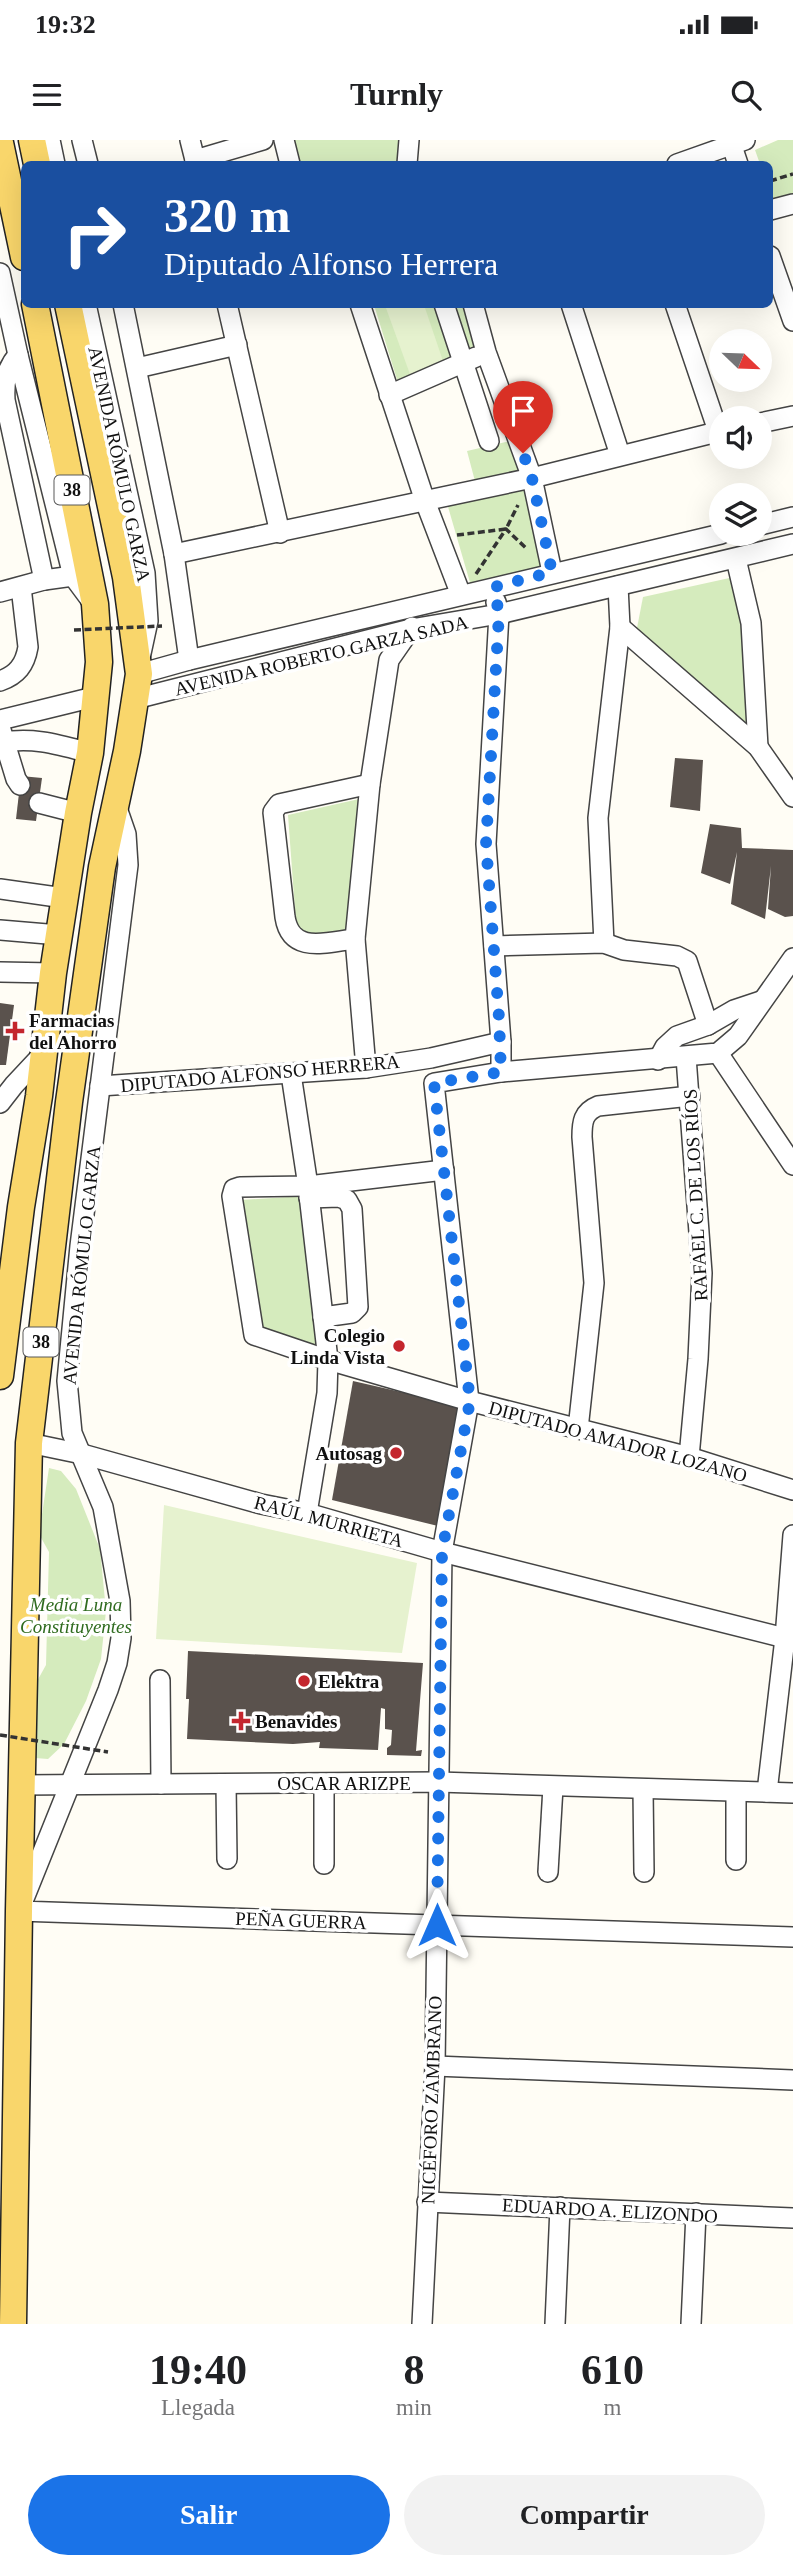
<!DOCTYPE html>
<html lang="es">
<head>
<meta charset="utf-8">
<style>
	body { margin:0; font-family:Georgia,serif; background:#f2f2f2; color:#202124; height:100vh; display:flex; flex-direction:column; font-size:26px; white-space:nowrap }
	* { box-sizing:border-box; margin:0 }
	p { font-size:23px; color:#757577 }
	.icon { flex:none; width:38px; height:38px; fill:none; stroke:currentColor; stroke-width:2; stroke-linecap:round; stroke-linejoin:round }
	.map { position:relative; height:2184px; overflow:hidden }
	.drawer { display:flex; flex-direction:column; background:#fff; flex:1 }
	.drawer>* { flex:none }
	.banner { position:absolute; left:21px; top:21px; width:752px; height:147px; border-radius:10px; box-shadow:0 7px 28px #0002; background:#1a4fa0; color:#fff; overflow:hidden }
	.needle { width:46px; rotate:113deg }
	.tools { position:absolute; left:709px; top:189px; display:grid; gap:14px }
	.tools a { display:grid; place-items:center; width:63px; height:63px; border-radius:50%; background:#fff; box-shadow:0 7px 28px #0002; font-size:35px }
	.pin { position:absolute; display:grid; place-items:center; width:60px; height:60px; color:#fff; margin:-72px -30px; border-radius:50% 50% 50% 0; rotate:-45deg; box-shadow:0 0 7px #0007 }
	.pin .icon { rotate:45deg }
	.me { position:absolute; width:77px; margin:-38px; rotate:0deg; stroke-linejoin:round; filter:drop-shadow(0 0 5px #0008) }
	.turn { display:flex; align-items:center; gap:24px; height:147px; padding:0 28px; font-size:32px }
	.turn .icon { width:91px; height:91px; stroke-width:2.5 }
	.turn b { display:block; font-size:49px; line-height:60px }
	.eta { display:flex; justify-content:space-evenly; align-items:center; height:119px; text-align:center }
	.eta b { font-size:42px; font-weight:800; line-height:49px }
	.action { display:flex; gap:14px; margin-top:auto; padding:14px 28px }
	.action a { flex:1; height:80px; border-radius:42px; background:#1a73e8; color:#fff; font-size:28px; font-weight:800; line-height:80px; text-align:center }
	.action a+a { background:#f2f2f2; color:#202124 }
	.status { display:flex; justify-content:space-between; align-items:center; height:49px; padding:0 35px; background:#fff; direction:ltr }
	.status svg { height:19px; fill:currentColor }
	header { display:flex; justify-content:space-between; align-items:center; height:91px; padding:0 28px; background:#fff; font-size:32px; font-weight:800 }
	.map>svg:first-child { display:block }
</style>
</head>
<body>
<div class="status"><b>19:32</b><svg viewBox="0 0 49 12"><path d="M0 12V9h3v3zM5 12V6h3v6zM10 12V3h3v9zM15 12V0h3v12zM26 1h20v11H26zM47 4h2v5h-2z"/></svg></div>
<header><svg class="icon" aria-label="menu" viewBox="0 0 24 24"><path d="M4 6h16M4 12h16M4 18h16"/></svg>Turnly<svg class="icon" aria-label="search" viewBox="0 0 24 24"><circle cx="10" cy="10" r="6"/><path d="M15 15l6 6"/></svg></header>
<div class="map">
<svg width="793" height="2184" viewBox="0 0 793 2184">
	<rect width="100%" height="100%" fill="#fffdf5"/>
	<!-- green -->
	<g fill="#d5ebbd">
		<path d="M292,0H404L402,24H297Z"/>
		<path d="M778,0H793V57L774,62L770,51V24H760L755,10Z"/>
		<path d="M374,165H468L482,210L399,246Z"/>
		<path d="M514,300L547,426L471,446L444,353L476,345L467,311Z"/>
		<path d="M734,437L746,485L751,589L637,488L643,457Z"/>
		<path d="M368,657L349,791L297,797L288,675Z"/>
		<path d="M304,1056L323,1211L258,1196L241,1060Z"/>
		<path d="M49,1328L61,1331L76,1349L100,1409L106,1471L101,1519L86,1561L64,1604L48,1619L35,1618L36,1543L46,1525L49,1412L39,1394Z"/>
	</g>
	<!-- pitch -->
	<g fill="#e6f2cf">
		<path d="M395,165H424L444,224L411,237L386,168Z"/>
		<path d="M164,1365L417,1423L402,1513L156,1499Z"/>
	</g>
	<!-- building -->
	<g fill="#5a524d">
		<path d="M675,618L703,620L700,671L670,667Z"/>
		<path d="M21,636L42,638L36,681L16,679Z"/>
		<path d="M710,684L741,688L742,708L793,710V776L785,777L768,769L771,726L765,779L731,764L737,712L730,744L701,733Z"/>
		<path d="M0,863L14,865L6,925H0Z"/>
		<path d="M353,1241L462,1266L438,1386L332,1360Z"/>
		<path d="M188,1511L423,1523L416,1611L422,1610L421,1616L387,1615V1608L391,1605L392,1590L385,1589V1569L381,1568L378,1610L319,1608L320,1602L293,1604L187,1599L189,1559H186Z"/>
	</g>
	<g fill="none" stroke-linecap="round" stroke-linejoin="round">
		<!-- minor casing -->
		<g stroke="#444" stroke-width="22">
			<g id="minor">
				<path d="M50,0L55,24"/>
				<path d="M82,0L88,24"/>
				<path d="M190,0L196,24"/>
				<path d="M284,0L290,24"/>
				<path d="M730,0L738,24"/>
				<path d="M195,20L263,0"/>
				<path d="M407,24L409,0"/>
				<path d="M677,24L745,0"/>
				<path d="M770,70L793,64"/>
				<path d="M770,116L793,181"/>
				<path d="M0,133L18,215L73,436L93,463"/>
				<path d="M86,164L145,433L148,481L140,518"/>
				<path d="M123,164L174,414L189,520"/>
				<path d="M227,164L280,393"/>
				<path d="M360,164L425,361L461,455"/>
				<path d="M444,164L489,301"/>
				<path d="M473,164L486,212L532,338L552,432"/>
				<path d="M571,164L620,315"/>
				<path d="M675,164L718,291"/>
				<path d="M18,215C6,229 4,242 5,260L44,440"/>
				<path d="M137,228L237,205"/>
				<path d="M389,255L476,217"/>
				<path d="M760,283L793,276"/>
				<path d="M760,385L793,377"/>
				<path d="M174,414L532,338L721,291"/>
				<path d="M736,419L751,483L758,607"/>
				<path d="M0,452L44,440L73,436"/>
				<path d="M496,462L499,474L486,704L501,902V932"/>
				<path d="M620,487L758,607L793,657"/>
				<path d="M139,534L189,520L721,394"/>
				<path d="M0,541C17,535 25,525 28,507L21,447"/>
				<path d="M135,559L411,489L499,474L793,404"/>
				<path d="M0,580L94,557"/>
				<path d="M1,590L16,639L20,645"/>
				<path d="M0,603C31,596 60,605 90,613"/>
				<path d="M39,663L78,673"/>
				<path d="M116,665L126,694L128,725L80,1106L67,1241L72,1293L103,1367L120,1461L121,1498L117,1523L108,1550L19,1771L793,1797"/>
				<path d="M0,749L64,758"/>
				<path d="M0,790L59,795"/>
				<path d="M355,799C327,802 291,815 285,777L273,672L279,664L370,644"/>
				<path d="M604,803L598,678L620,487L618,446"/>
				<path d="M494,806L604,803L624,810L677,816L687,821L708,885"/>
				<path d="M0,832L53,833"/>
				<path d="M718,913L793,1025"/>
				<path d="M686,917L702,1133L698,1219L689,1317"/>
				<path d="M658,920L665,907L677,896L708,885L734,870L761,861"/>
				<path d="M366,928L355,799L370,644L389,520L412,487"/>
				<path d="M291,934L308,1046L328,1220L327,1253L307,1373"/>
				<path d="M100,946L366,928L431,918L501,902"/>
				<path d="M0,963L14,945L43,914"/>
				<path d="M444,1030L308,1046L240,1047L234,1049L232,1056L254,1195L328,1220L469,1261L689,1317L793,1350"/>
				<path d="M309,1058L339,1057L347,1060L352,1069L358,1167L352,1173L323,1177"/>
				<path d="M578,1289L594,1143L582,997C582,982 583,972 598,966L690,956"/>
				<path d="M29,1303L82,1314L261,1364L307,1373L442,1412L793,1500"/>
				<path d="M160,1540L161,1644"/>
				<path d="M324,1643V1724"/>
				<path d="M226,1644L227,1719"/>
				<path d="M21,1645L438,1642L793,1653"/>
				<path d="M643,1649L644,1732"/>
				<path d="M736,1652V1720"/>
				<path d="M767,1652L785,1498L793,1395"/>
				<path d="M548,1732L553,1647"/>
				<path d="M435,1926L793,1940"/>
				<path d="M427,2062L793,2078"/>
				<path d="M422,2184L435,1926L442,1412L469,1261L434,943L501,932L718,913L738,896L793,818"/>
				<path d="M555,2184L560,2067"/>
				<path d="M691,2184L696,2073"/>
			</g>
		</g>
		<!-- major casing -->
		<g stroke="#222" stroke-width="29">
			<g id="major">
				<path d="M32,0L37,24"/>
				<path d="M0,3L24,117"/>
				<path d="M0,1236L21,1067L39,956L53,833L78,673L90,613L99,522L95,464L35,164"/>
				<path d="M13,2184L19,1771L29,1303L69,962L102,727L127,611L139,534L126,437L68,164"/>
			</g>
		</g>
		<!-- path -->
		<g stroke="#333" stroke-width="3.5" stroke-dasharray="7 3.5" stroke-linecap="butt">
			<path d="M770,41L793,34"/>
			<path d="M457,395L506,389L518,365"/>
			<path d="M476,434L506,389L527,409"/>
		</g>
		<!-- minor -->
		<use href="#minor" stroke="#fff" stroke-width="19"/>
		<!-- major -->
		<use href="#major" stroke="#f9d66b" stroke-width="26"/>
		<!-- path-bridge -->
		<g stroke="#333" stroke-width="3.5" stroke-dasharray="7 3.5" stroke-linecap="butt">
			<path d="M74,490L162,486"/>
			<path d="M0,1595L108,1612"/>
		</g>
	</g>
	<g fill="none" stroke-linecap="round" stroke-linejoin="round">
		<!-- route -->
		<path stroke="#1a73e8" stroke-width="12" stroke-dasharray="0 21.6" d="M437,1785L442,1412L470,1261L434,943L501,932L499,878L486,704L499,474L494,447L552,432L532,338L523,313"/>
	</g>
	<!-- markers -->
	<g fill="#c4262e" stroke="#fff" stroke-width="2.5">
		<path d="M11.5 880.5h7v7h7v7h-7v7h-7v-7h-7v-7h7z"/>
		<circle cx="399" cy="1206" r="7"/>
		<circle cx="396" cy="1313" r="7"/>
		<circle cx="304" cy="1541" r="7"/>
		<path d="M237.5 1570.5h7v7h7v7h-7v7h-7v-7h-7v-7h7z"/>
	</g>
	<g text-anchor="middle" stroke-width="7" stroke-linejoin="round" paint-order="stroke">
		<!-- shield labels -->
		<g fill="#fff" stroke="#585858" stroke-width="2">
			<rect x="54.5" y="335.5" width="35" height="29" rx="5"/>
			<rect x="23.5" y="1187.5" width="35" height="29" rx="5"/>
		</g>
		<g font-size="18" font-weight="bold" fill="#111">
			<text x="72" y="356">38</text>
			<text x="41" y="1208">38</text>
		</g>
		<!-- street labels -->
		<g font-size="19" fill="#111" stroke="#fff">
			<text transform="translate(120 324) rotate(78)" y="7">AVENIDA RÓMULO GARZA</text>
			<text transform="translate(321 515) rotate(-13)" y="7">AVENIDA ROBERTO GARZA SADA</text>
			<text transform="translate(260 933) rotate(-5)" y="7">DIPUTADO ALFONSO HERRERA</text>
			<text transform="translate(695 1055) rotate(-93)" y="7">RAFAEL C. DE LOS RÍOS</text>
			<text transform="translate(81 1125) rotate(-84)" y="7">AVENIDA RÓMULO GARZA</text>
			<text transform="translate(618 1301) rotate(15)" y="7">DIPUTADO AMADOR LOZANO</text>
			<text transform="translate(329 1381) rotate(15)" y="7">RAÚL MURRIETA</text>
			<text x="344" y="1650">OSCAR ARIZPE</text>
			<text transform="translate(301 1780) rotate(2)" y="7">PEÑA GUERRA</text>
			<text transform="translate(431 1960) rotate(-88)" y="7">NICÉFORO ZAMBRANO</text>
			<text transform="translate(610 2070) rotate(3)" y="7">EDUARDO A. ELIZONDO</text>
		</g>
		<!-- poi labels -->
		<g font-size="19" font-weight="bold" fill="#111" stroke="#fff" text-anchor="start">
			<text x="29" y="887">Farmacias<tspan x="29" dy="22">del Ahorro</tspan></text>
			<text x="385" y="1202" text-anchor="end">Colegio<tspan x="385" dy="22">Linda Vista</tspan></text>
			<text x="382" y="1320" text-anchor="end">Autosag</text>
			<text x="318" y="1548">Elektra</text>
			<text x="255" y="1588">Benavides</text>
		</g>
		<!-- park labels -->
		<g font-size="19" font-style="italic" fill="#2f6b1f" stroke="#fff">
			<text x="76" y="1471">Media Luna<tspan x="76" dy="22">Constituyentes</tspan></text>
		</g>
	</g>
</svg>
<div class="tools">
<a><svg class="needle" viewBox="-14 -14 28 28"><path d="M0-13l5 13h-10z" fill="#e53935"/><path d="M0 13l5-13h-10z" fill="#757577"/></svg></a>
<a><svg class="icon" aria-label="sound" viewBox="0 0 24 24"><path d="M4 9h4l5-4v14l-5-4H4zM17 9q2 3 0 6"/></svg></a>
<a><svg class="icon" aria-label="layers" viewBox="0 0 24 24"><path d="M12 4l9 5-9 5-9-5zM3 14l9 5 9-5"/></svg></a>
</div>
<div class="pin" style="left:523px;top:313px;background:#d93025"><svg class="icon" aria-label="arrive" viewBox="0 0 24 24"><path d="M6 21V4h12l-3 4 3 4H6"/></svg></div>
<svg class="me" style="left:437px;top:1785px" viewBox="-20 -20 40 40"><path d="M0-17L14 15 0 8-14 15z" fill="#1a73e8" stroke="#fff" stroke-width="4"/></svg>
<div class="banner">
<div class="turn"><svg class="icon" aria-label="right" viewBox="0 0 24 24"><path d="M7 20v-9h11M14 6l5 5-5 5"/></svg><div><b>320 m</b>Diputado Alfonso Herrera</div></div>
</div>
</div>
<section class="drawer">
<div class="eta">
<div><b>19:40</b><p>Llegada</p></div>
<div><b>8</b><p>min</p></div>
<div><b>610</b><p>m</p></div>
</div>
<div class="action"><a>Salir</a><a>Compartir</a></div>
</section>
</body>
</html>
